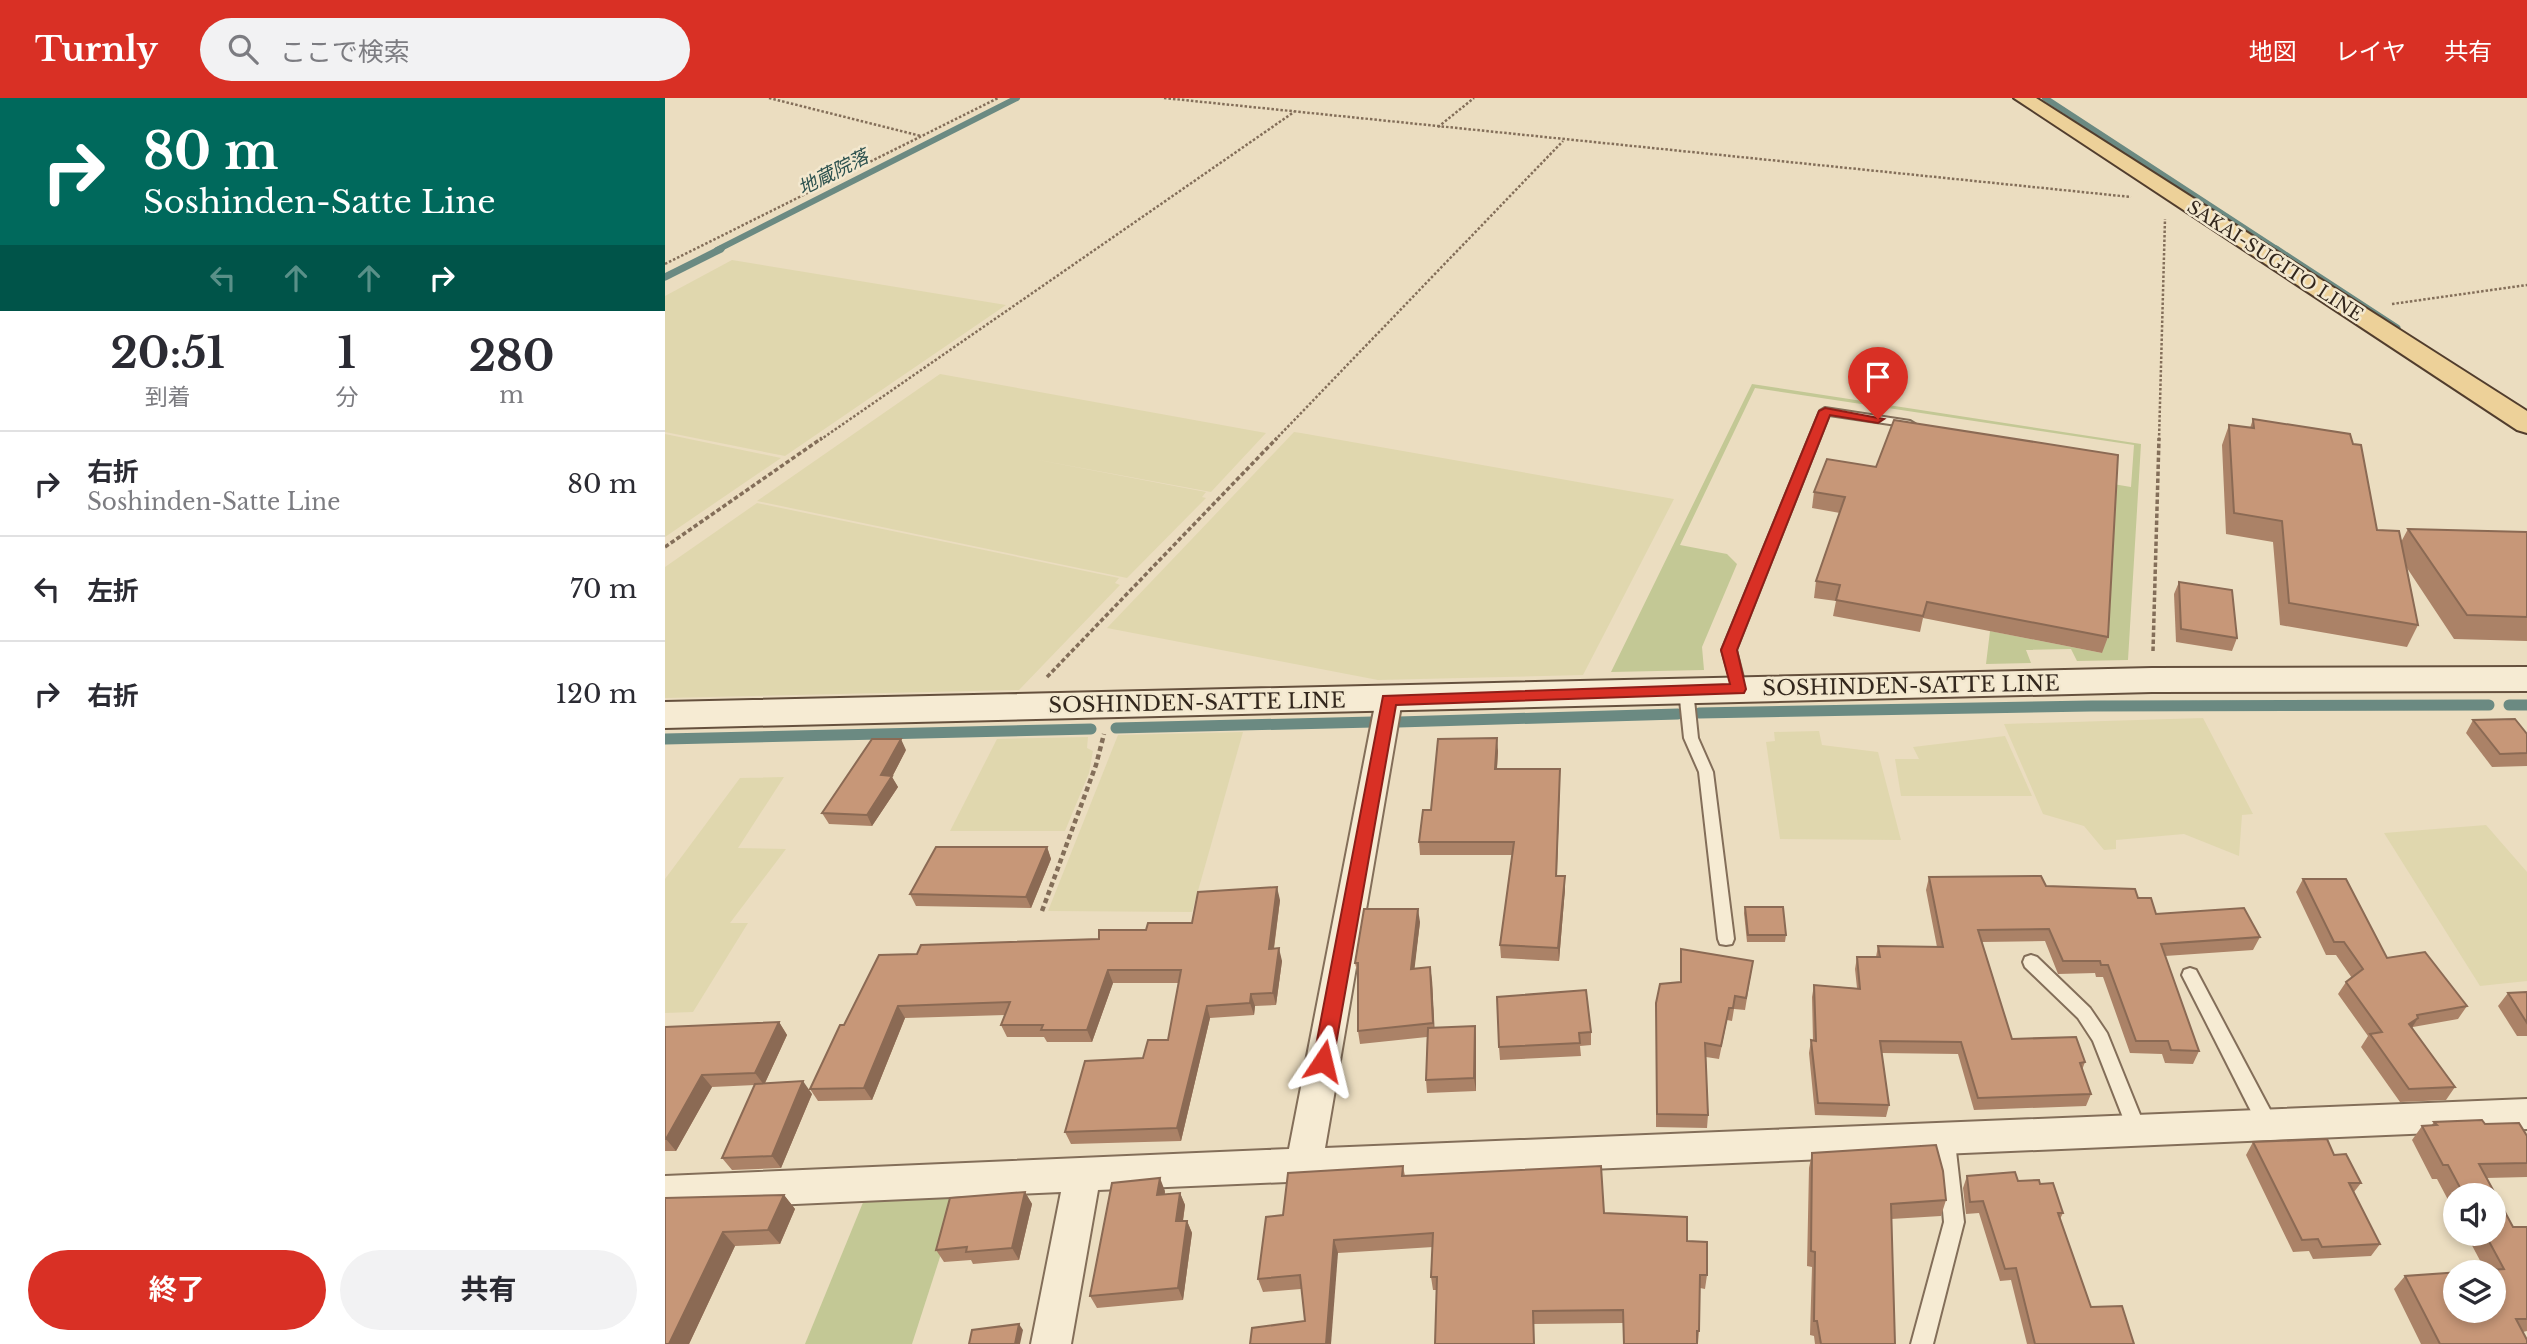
<!DOCTYPE html>
<html lang="ja">
<head>
<meta charset="utf-8">
<style>
	body { margin:0; font-family:"Libre Baskerville","Noto Sans JP",serif; background:#f2f2f3; color:#2b2b33; height:100vh; display:flex; flex-direction:column; font-size:26px; white-space:nowrap }
	* { box-sizing:border-box; margin:0 }
	p { font-size:23px; color:#7c7c81 }
	.icon { flex:none; width:38px; height:38px; fill:none; stroke:currentColor; stroke-width:2; stroke-linecap:round; stroke-linejoin:round }
	.map { position:relative; flex:1; overflow:hidden }
	.sheet { display:flex; flex-direction:column; background:#fff; width:665px }
	.sheet>* { flex:none }
	.top-card { background:#00695c; color:#fff; overflow:hidden }
	.controls { position:absolute; left:1778px; top:1085px; display:grid; gap:14px }
	.controls a { display:grid; place-items:center; width:63px; height:63px; border-radius:50%; background:#fff; box-shadow:0 4px 10px #0003; font-size:35px }
	.pin { position:absolute; display:grid; place-items:center; width:60px; height:60px; color:#fff; margin:-72px -30px; border-radius:50% 50% 50% 0; rotate:-45deg; box-shadow:0 0 7px #0007 }
	.pin .icon { rotate:45deg }
	.me { position:absolute; width:77px; margin:-38px; rotate:10deg; stroke-linejoin:round; filter:drop-shadow(0 0 5px #0008) }
	.turn { display:flex; align-items:center; gap:24px; height:147px; padding:0 28px; font-size:32px }
	.turn .icon { width:91px; height:91px; stroke-width:2.5 }
	.turn b { display:block; font-size:49px; line-height:60px }
	.lanes { display:flex; align-items:center; height:66px; padding:0 28px; background:#0003; justify-content:center; gap:35px; direction:ltr }
	.lanes .off { opacity:.35 }
	.eta { display:flex; justify-content:space-evenly; align-items:center; height:119px; text-align:center }
	.eta b { font-size:42px; font-weight:700; line-height:49px }
	.cta { display:flex; gap:14px; margin-top:auto; padding:14px 28px }
	.cta a { flex:1; height:80px; border-radius:42px; background:#d93025; color:#fff; font-size:28px; font-weight:700; line-height:80px; text-align:center }
	.cta a+a { background:#f2f2f3; color:#2b2b33 }
	ul { padding:0; list-style:none }
	li { display:flex; align-items:center; gap:21px; height:105px; padding:0 28px; border-top:2px solid #e1e1e2 }
	li div { flex:1 }
	li b { display:block; font-size:26px }
	li em { font-style:normal }
	header { display:flex; align-items:center; gap:42px; box-sizing:border-box; height:98px; padding:0 35px; background:#d93025; color:#fff }
	header strong { font-size:33px }
	nav { display:flex; gap:38px; margin-inline-start:auto; font-size:24px }
	.search { width:490px; height:63px; background:#f2f2f3; display:flex; align-items:center; gap:18px; box-sizing:border-box; padding:0 24px; border-radius:38px; color:#7c7c81; font-size:26px }
	main { display:flex; flex:1; min-height:0 }
	.map>svg:first-child { display:block }
</style>
</head>
<body>
<header>
<strong>Turnly</strong>
<div class="search"><svg class="icon" aria-label="search" viewBox="0 0 24 24"><circle cx="10" cy="10" r="6"/><path d="M15 15l6 6"/></svg>ここで検索</div>
<nav><a>地図</a><a>レイヤ</a><a>共有</a></nav>
</header>
<main>
<section class="sheet">
<div class="top-card">
<div class="turn"><svg class="icon" aria-label="right" viewBox="0 0 24 24"><path d="M7 20v-9h11M14 6l5 5-5 5"/></svg><div><b>80 m</b>Soshinden-Satte Line</div></div>
<div class="lanes"><svg class="icon off" aria-label="left" viewBox="0 0 24 24"><path d="M17 20v-9H6M10 6l-5 5 5 5"/></svg><svg class="icon off" aria-label="ahead" viewBox="0 0 24 24"><path d="M12 20V5M6 11l6-6 6 6"/></svg><svg class="icon off" aria-label="ahead" viewBox="0 0 24 24"><path d="M12 20V5M6 11l6-6 6 6"/></svg><svg class="icon" aria-label="right" viewBox="0 0 24 24"><path d="M7 20v-9h11M14 6l5 5-5 5"/></svg></div>
</div>
<div class="eta">
<div><b>20:51</b><p>到着</p></div>
<div><b>1</b><p>分</p></div>
<div><b>280</b><p>m</p></div>
</div>
<ul>
<li><svg class="icon" aria-label="right" viewBox="0 0 24 24"><path d="M7 20v-9h11M14 6l5 5-5 5"/></svg><div><b>右折</b><p>Soshinden-Satte Line</p></div><em>80 m</em></li>
<li><svg class="icon" aria-label="left" viewBox="0 0 24 24"><path d="M17 20v-9H6M10 6l-5 5 5 5"/></svg><div><b>左折</b></div><em>70 m</em></li>
<li><svg class="icon" aria-label="right" viewBox="0 0 24 24"><path d="M7 20v-9h11M14 6l5 5-5 5"/></svg><div><b>右折</b></div><em>120 m</em></li>
</ul>
<div class="cta"><a>終了</a><a>共有</a></div>
</section>
<div class="map">
<svg width="1862" height="1246" viewBox="0 0 1862 1246">
	<rect width="100%" height="100%" fill="#ebddc0"/>
	<!-- farmland -->
	<g fill="#e0d7ae">
		<path d="M67,162L341,207L120,358L0,334V198Z"/>
		<path d="M275,276L601,335L546,394L368,361L541,394L537,399L541,400L462,480L92,403Z"/>
		<path d="M629,334L636,335L1009,401L918,577L713,582L442,530Z"/>
		<path d="M0,336L116,360L0,439Z"/>
		<path d="M92,405L454,480L450,485L455,487L354,592L0,600V469Z"/>
		<path d="M1538,620L1588,716L1577,717L1574,758L1519,736L1451,742V751L1439,752L1419,728L1378,716L1339,626Z"/>
		<path d="M1154,633L1157,647L1213,654L1236,742L1115,741L1101,644L1110,643L1109,634Z"/>
		<path d="M578,634L527,814L383,813L453,637Z"/>
		<path d="M1340,638L1367,698H1236L1230,661H1254L1248,649Z"/>
		<path d="M423,639L422,650L428,653L424,675L400,733H285L332,641Z"/>
		<path d="M119,679L73,750L121,751L65,825H83L28,914L0,915V781L75,680Z"/>
		<path d="M1821,727L1862,774V883L1815,888L1719,735Z"/>
	</g>
	<!-- green -->
	<g fill="#c3c895">
		<path d="M1087,286L1476,346L1463,562L1412,563L1406,551L1361,552L1366,565L1321,566L1325,533L1437,555L1448,386L1466,389L1469,347L1090,290L1015,447L1062,456L1072,466L1037,549L1039,572L946,574Z"/>
		<path d="M295,1097L247,1246H140L199,1102Z"/>
	</g>
	<g fill="none" stroke-linecap="round" stroke-linejoin="round">
		<!-- stream-far2 -->
		<g stroke="#6b8a82" stroke-width="6">
			<path d="M1380,0L1613,152"/>
			<path d="M52,152L352,0"/>
		</g>
		<!-- stream-far1 -->
		<g stroke="#6b8a82" stroke-width="7">
			<path d="M1611,151L1732,230"/>
			<path d="M0,179L56,151"/>
		</g>
		<!-- stream -->
		<g stroke="#6b8a82" stroke-width="11">
			<path d="M1844,607H1862"/>
			<path d="M1034,615L1426,608L1824,607"/>
			<path d="M733,624L1013,616"/>
			<path d="M451,630L708,624"/>
			<path d="M0,641L426,631"/>
		</g>
		<!-- lane casing -->
		<g stroke="#836e59" stroke-width="4">
			<g id="lane">
				<path d="M1160,310L1245,323L1250,326L1245,329L1164,317L1071,552L1081,591L1074,595L1069,594L1057,552L1155,313Z"/>
				<path d="M1021,588L1028,592L1033,640L1048,674L1069,841L1067,846L1061,847L1055,846L1053,841L1034,674L1019,640L1014,592Z"/>
				<path d="M1366,857L1372,859L1425,910L1442,935L1482,1034L1480,1040L1473,1042L1466,1040L1428,943L1413,920L1360,869L1358,864L1360,859Z"/>
				<path d="M1525,870L1531,872L1610,1021L1612,1027L1610,1033L1603,1035L1596,1033L1517,877L1519,872Z"/>
				<path d="M1281,1036L1288,1038L1290,1044L1299,1124L1268,1246H1246L1279,1124L1272,1044L1274,1038Z"/>
			</g>
		</g>
		<!-- street casing -->
		<g stroke="#836e59" stroke-width="4">
			<path id="street" d="M724,594L733,596L737,602L660,1050L1862,1001V1031L433,1092L406,1246H366L396,1094L0,1112V1078L624,1051L711,602L715,596Z"/>
		</g>
		<!-- secondary casing -->
		<g stroke="#65503d" stroke-width="4">
			<path id="secondary" d="M1862,569V593L1487,594L0,630V604L1487,570Z"/>
		</g>
		<!-- primary casing -->
		<g stroke="#513d2d" stroke-width="4">
			<path id="primary" d="M1349,0H1371L1862,313V335L1852,332Z"/>
		</g>
		<!-- path-far2 -->
		<g stroke="#836e59" stroke-width="2.5" stroke-dasharray="2.5 2" stroke-linecap="butt">
			<path d="M104,0L256,38"/>
			<path d="M499,0L1466,99"/>
			<path d="M773,29L809,0"/>
			<path d="M0,166L333,0"/>
			<path d="M1727,206L1862,187"/>
			<path d="M155,342L629,14"/>
			<path d="M610,342L898,43"/>
			<path d="M1494,342L1500,121"/>
		</g>
		<!-- path-far1 -->
		<g stroke="#836e59" stroke-width="3.5" stroke-dasharray="4.5 2.5" stroke-linecap="butt">
			<path d="M0,449L157,340"/>
			<path d="M1488,553L1494,340"/>
			<path d="M382,579L612,340"/>
		</g>
		<!-- path -->
		<path stroke="#836e59" stroke-width="4.5" stroke-dasharray="5 3.5" stroke-linecap="butt" d="M377,813L431,667L439,636"/>
		<!-- lane -->
		<use href="#lane" fill="#f6ebd3" fill-rule="evenodd"/>
		<!-- street -->
		<use href="#street" fill="#f6ebd3" fill-rule="evenodd"/>
		<!-- secondary -->
		<use href="#secondary" fill="#f6ebd3" fill-rule="evenodd"/>
		<!-- primary -->
		<use href="#primary" fill="#edd199" fill-rule="evenodd"/>
	</g>
	<!-- wall -->
	<g fill="#ab8267">
		<path d="M1588,321L1688,346L1712,432L1736,444L1743,431L1862,434V543L1789,541L1742,470L1753,527L1742,549L1615,527L1608,444L1561,436L1557,347L1564,327L1585,330Z"/>
		<path d="M1162,361L1443,539L1437,555L1258,520L1255,534L1168,518L1171,503L1149,500L1151,483L1175,415L1147,410L1149,394Z"/>
		<path d="M1514,484L1572,540L1567,553L1511,544L1509,496Z"/>
		<path d="M1808,622L1862,636V668L1827,669L1801,635Z"/>
		<path d="M241,652L227,679L233,689L207,728L164,726L157,715Z"/>
		<path d="M833,653L832,671H895L892,778H900V791L894,863L836,860L835,847L847,757H755L754,744L766,712Z"/>
		<path d="M382,749L386,761L366,810L251,808L245,796Z"/>
		<path d="M1264,779L1381,788L1473,800L1491,816L1595,839L1588,852L1500,858L1534,953L1528,966L1500,965L1497,956L1465,955L1438,879H1431L1430,875L1393,876L1380,843L1317,844L1347,941L1420,964L1417,972L1426,996L1421,1008L1309,1012L1293,956L1217,955L1224,1007L1221,1019L1150,1017L1144,955L1146,942L1148,943L1147,899L1149,887L1192,890L1190,871L1192,859H1211L1213,848L1272,849L1261,792Z"/>
		<path d="M1638,781L1722,860L1802,908L1793,921L1748,929L1747,930L1790,989L1781,1002L1735,1004L1696,949L1703,938L1673,896L1681,884L1687,880L1671,857H1661L1631,794Z"/>
		<path d="M615,802L609,851L617,863L611,907L590,908L589,917L545,920L516,1043L406,1046L400,1034L478,960L503,942L514,885H448L427,944H382L379,939H342L336,927L340,917L240,920L207,1002L153,1003L145,991L179,927L252,856L434,841L481,832L527,825Z"/>
		<path d="M1080,809L1121,837L1120,844H1082L1079,815Z"/>
		<path d="M755,824L749,870L767,882L769,930L810,928L811,941V993L762,995L761,982L762,939L695,946L693,933V878L690,865Z"/>
		<path d="M1016,851L1088,863L1080,912L1069,911L1067,923L1062,922L1054,961L1041,959L1043,1017L1042,1030L991,1029V905L1015,884Z"/>
		<path d="M921,892L926,934V947L915,948L916,958L835,962L834,949Z"/>
		<path d="M1862,894V938H1852L1833,908L1843,895Z"/>
		<path d="M114,924L122,937L100,985L147,996L116,1070L67,1072L57,1060L90,987L47,989L11,1053H0V928L1,929Z"/>
		<path d="M1769,1024L1820,1026L1862,1038V1079L1821,1080L1848,1129H1862V1233L1858,1234L1862,1246H1756L1729,1191L1740,1178L1820,1172L1801,1136H1829V1097H1790V1115L1772,1081H1767L1747,1042L1757,1028H1766Z"/>
		<path d="M1588,1044L1669,1057L1696,1085L1689,1094L1715,1146L1706,1158L1648,1161L1644,1153L1628,1154L1581,1057Z"/>
		<path d="M1147,1055L1281,1102L1276,1118L1226,1121L1230,1246H1150L1149,1238L1145,1237L1147,1169L1142,1168L1144,1070Z"/>
		<path d="M738,1068L740,1078L939,1115L1022,1143L1042,1177L1040,1191L1035,1190L1034,1233L1033,1245L958,1246V1225L869,1226V1246H770L772,1192H768L766,1179L768,1149L673,1155L636,1191L598,1194L593,1181L618,1117Z"/>
		<path d="M1302,1078L1375,1086L1398,1115L1395,1121L1426,1209L1469,1246H1362L1346,1182L1335,1183L1314,1115L1301,1116L1298,1090Z"/>
		<path d="M500,1093V1097L515,1095L520,1107L518,1123H522L527,1135L518,1202L432,1210L425,1198Z"/>
		<path d="M360,1094L367,1106L354,1162L308,1166L306,1162L279,1164L271,1152Z"/>
		<path d="M119,1097L130,1111L115,1146L70,1148L24,1246H0V1100Z"/>
	</g>
	<!-- shaded-wall -->
	<g fill="#8b6a54">
		<path d="M832,640L833,653L831,684L830,671Z"/>
		<path d="M236,641L241,652L227,679L233,689L207,728L202,717L216,677Z"/>
		<path d="M895,671V684L891,791V778Z"/>
		<path d="M382,749L386,761L366,810L361,799Z"/>
		<path d="M900,778V791L894,863L893,850Z"/>
		<path d="M612,789L615,802L607,863L604,851Z"/>
		<path d="M753,811L755,824L748,884L746,871Z"/>
		<path d="M614,850L617,863L611,907L608,895Z"/>
		<path d="M765,869L767,882L770,938L768,925Z"/>
		<path d="M443,872L448,885L427,944L422,932Z"/>
		<path d="M586,896L590,908L589,917L585,905Z"/>
		<path d="M233,908L240,920L207,1002L199,990Z"/>
		<path d="M542,908L545,920L516,1043L512,1030Z"/>
		<path d="M1753,920L1745,933L1744,926Z"/>
		<path d="M114,924L122,937L99,987L90,975Z"/>
		<path d="M810,928L811,941V993L809,980Z"/>
		<path d="M37,977L47,989L11,1053L1,1041Z"/>
		<path d="M138,983L147,996L116,1070L107,1058Z"/>
		<path d="M495,1080L500,1093L497,1110L492,1097Z"/>
		<path d="M360,1094L367,1106L354,1162L347,1150Z"/>
		<path d="M515,1095L520,1107L516,1136L511,1123Z"/>
		<path d="M119,1097L130,1111L115,1146L103,1132Z"/>
		<path d="M522,1123L527,1135L518,1202L513,1190Z"/>
		<path d="M58,1134L70,1148L24,1246H4Z"/>
		<path d="M669,1142L673,1155L666,1246H661Z"/>
		<path d="M354,1226L358,1232L355,1246H350Z"/>
	</g>
	<!-- building -->
	<g fill="#c79778" stroke="#8b6a54" stroke-width="2" fill-rule="evenodd">
		<path d="M1588,321L1685,336L1688,346L1696,347L1712,432L1734,433L1753,527L1624,505L1617,423L1569,415L1564,327L1589,330Z"/>
		<path d="M1229,322L1453,357L1443,539L1262,504L1258,518L1171,502L1175,487L1151,483L1180,399L1149,394L1162,361L1211,369Z"/>
		<path d="M1743,431L1862,434V519L1802,517Z"/>
		<path d="M1514,484L1567,492L1572,540L1516,531Z"/>
		<path d="M1850,621L1862,636V655L1835,656L1808,622Z"/>
		<path d="M832,640L830,671H895L891,778H900L893,850L835,847L849,744H754L758,712H766L773,641Z"/>
		<path d="M207,641H236L216,677L227,678L202,717L157,715Z"/>
		<path d="M271,749H382L361,799L245,796Z"/>
		<path d="M1376,778L1381,788L1470,791L1473,800H1486L1491,816L1579,810L1595,839L1496,846L1534,953L1506,952L1503,943H1471L1443,867H1436L1435,863H1398L1384,831L1313,832L1347,941L1411,939L1420,964L1415,965L1426,996L1313,1000L1296,944L1215,943L1224,1007L1153,1005L1146,942L1151,943L1149,887L1195,891L1192,859H1215L1213,848L1278,849L1264,779Z"/>
		<path d="M1638,781H1681L1722,860L1760,854L1802,908L1752,917L1753,920L1744,926L1790,989L1744,991L1705,936L1717,934L1681,884L1698,871L1679,844H1669Z"/>
		<path d="M612,789L604,851L614,850L608,895L586,896L585,905L542,908L512,1030L400,1034L420,963L478,960L483,942H503L516,872H443L422,932H376L378,927H336L345,904L233,908L199,990L145,991L175,927H179L214,857L252,856L256,847L434,841V832H481L483,825H527L533,794Z"/>
		<path d="M1080,809H1118L1121,837H1083Z"/>
		<path d="M699,811H753L746,871L765,869L768,925L693,933V865H690Z"/>
		<path d="M1016,851L1088,863L1081,900L1070,898L1068,910H1064L1056,948L1040,945L1043,1017L992,1016L991,905L995,886L1016,884Z"/>
		<path d="M921,892L926,934L914,935L915,945L834,949L832,899Z"/>
		<path d="M1862,894V925L1843,895Z"/>
		<path d="M114,924L90,975L37,977L1,1041H0V929Z"/>
		<path d="M810,928L809,980L761,982L763,930Z"/>
		<path d="M138,983L107,1058L57,1060L90,986Z"/>
		<path d="M1817,1022L1820,1026L1854,1025L1862,1038V1065L1814,1066L1848,1129H1862V1221H1851L1862,1242V1246H1775L1740,1178L1839,1171L1820,1136H1829V1097H1799L1783,1067H1778L1757,1028L1772,1027L1769,1024ZM1790,1174H1829V1213H1790Z"/>
		<path d="M1662,1041L1669,1057L1681,1056L1696,1085H1684L1715,1146L1657,1149L1653,1141L1637,1142L1588,1044Z"/>
		<path d="M1271,1047L1278,1073L1281,1102L1226,1106L1230,1246H1156L1152,1223H1149L1150,1154L1146,1153L1147,1055Z"/>
		<path d="M738,1068L737,1078L936,1068L939,1115L1022,1119V1143L1042,1144V1177H1035L1034,1233H1032V1246H959L958,1212L868,1213L869,1246H770L772,1179H766L768,1135L669,1142L661,1246H585L587,1230L640,1223L635,1177L593,1181L601,1119L618,1117L623,1075Z"/>
		<path d="M1350,1074L1353,1083L1374,1082L1375,1086L1388,1085L1398,1115H1393L1426,1209L1457,1208L1469,1246H1370L1351,1170L1340,1171L1318,1103L1305,1104L1302,1078Z"/>
		<path d="M495,1080L492,1097L515,1095L511,1123H522L513,1190L425,1198L447,1085Z"/>
		<path d="M360,1094L347,1150L301,1154L302,1149L271,1152L285,1100Z"/>
		<path d="M119,1097L103,1132L58,1134L4,1246H0V1100Z"/>
		<path d="M354,1226L350,1246H304L307,1232Z"/>
	</g>
	<!-- route -->
	<path fill="#d93025" stroke="#8d1f18" stroke-width="2" d="M1160,310L1219,321L1213,325L1165,317L1072,552L1081,591L1079,595L731,607L668,963L665,969L658,971L651,969L648,963L718,598L1065,586L1056,552L1154,313Z"/>
	<g text-anchor="middle" stroke-width="5" stroke-linejoin="round" paint-order="stroke">
		<!-- far-street labels -->
		<g font-size="18" fill="#33271d" stroke="#f3e8cf">
			<text transform="translate(1610 163) rotate(33)" y="6">SAKAI-SUGITO LINE</text>
		</g>
		<!-- far-water labels -->
		<g font-size="19" font-style="italic" fill="#2d524f" stroke="#f3e8cf">
			<text transform="translate(168 74) rotate(-27)" y="7">地蔵院落</text>
		</g>
		<!-- street labels -->
		<g font-size="21" fill="#33271d" stroke="#f3e8cf">
			<text transform="translate(1246 588) rotate(-1)" y="7">SOSHINDEN-SATTE LINE</text>
			<text transform="translate(532 605) rotate(-1)" y="7">SOSHINDEN-SATTE LINE</text>
		</g>
	</g>
</svg>
<div class="controls">
<a><svg class="icon" aria-label="sound" viewBox="0 0 24 24"><path d="M4 9h4l5-4v14l-5-4H4zM17 9q2 3 0 6"/></svg></a>
<a><svg class="icon" aria-label="layers" viewBox="0 0 24 24"><path d="M12 4l9 5-9 5-9-5zM3 14l9 5 9-5"/></svg></a>
</div>
<div class="pin" style="left:1213px;top:321px;background:#d93025"><svg class="icon" aria-label="arrive" viewBox="0 0 24 24"><path d="M6 21V4h12l-3 4 3 4H6"/></svg></div>
<svg class="me" style="left:658px;top:963px" viewBox="-20 -20 40 40"><path d="M0-17L14 15 0 8-14 15z" fill="#d93025" stroke="#fff" stroke-width="4"/></svg>
</div>
</main>
</body>
</html>
